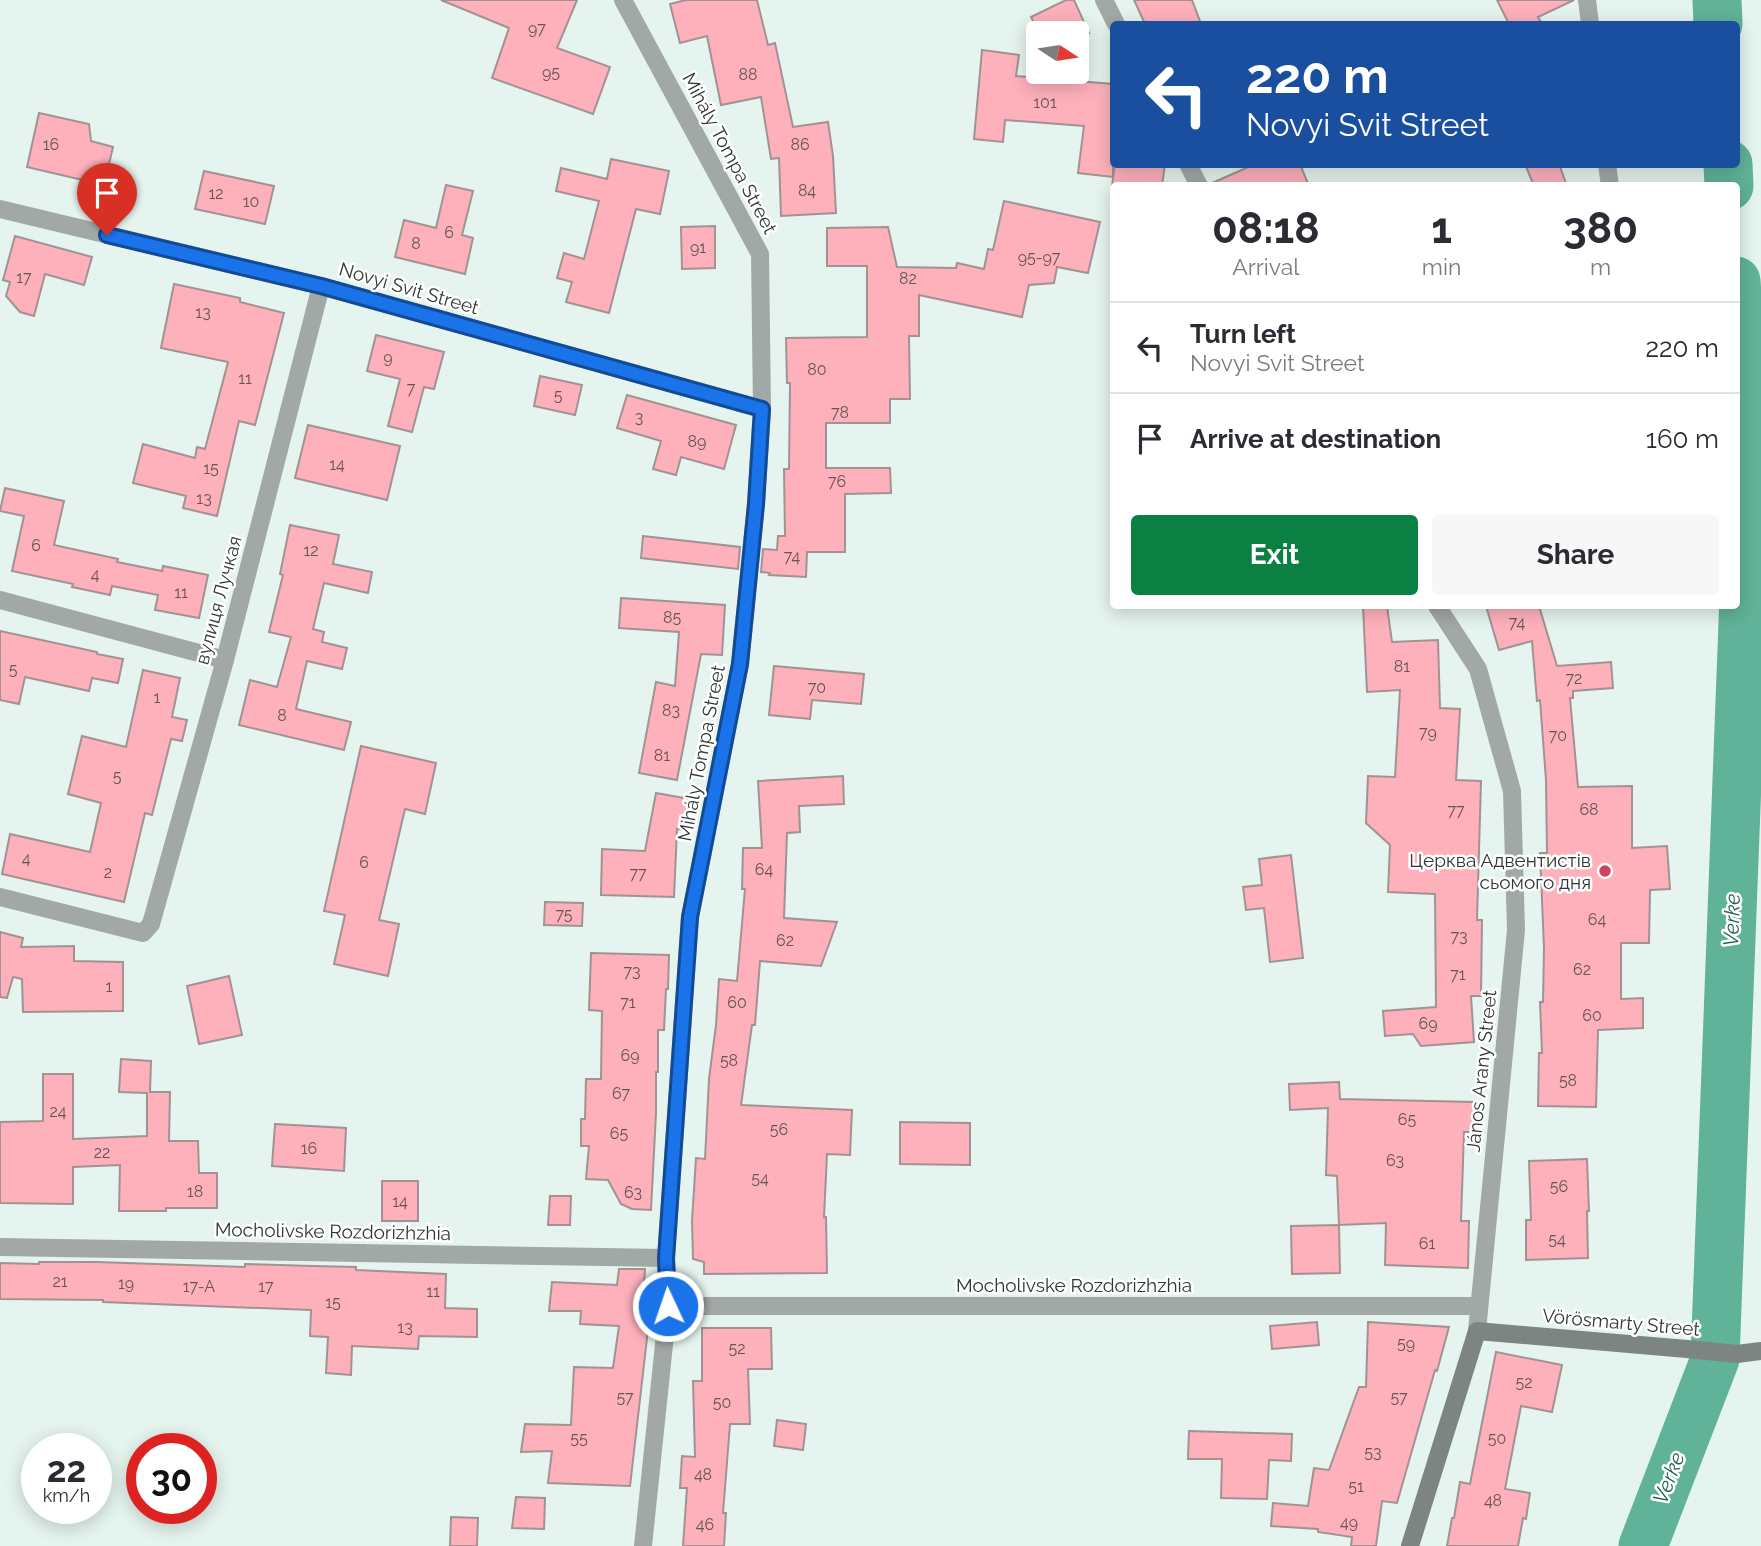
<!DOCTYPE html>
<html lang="en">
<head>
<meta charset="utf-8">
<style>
	body { margin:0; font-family:Raleway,sans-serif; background:#f7f7f7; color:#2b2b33; height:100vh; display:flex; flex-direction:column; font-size:26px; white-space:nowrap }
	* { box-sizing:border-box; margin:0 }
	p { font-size:23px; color:#7c7c81 }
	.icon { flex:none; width:38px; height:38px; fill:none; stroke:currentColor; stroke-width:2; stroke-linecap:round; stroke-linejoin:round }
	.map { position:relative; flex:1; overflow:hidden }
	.sheet { position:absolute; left:1110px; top:182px; width:630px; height:427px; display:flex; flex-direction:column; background:#fff; border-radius:7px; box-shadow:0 4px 18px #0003 }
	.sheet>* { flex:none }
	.hud { position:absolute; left:1110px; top:21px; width:630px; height:147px; border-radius:7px; box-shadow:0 4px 18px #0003; background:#1a4fa0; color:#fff; overflow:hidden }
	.needle { width:46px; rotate:102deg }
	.controls { position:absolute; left:1026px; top:21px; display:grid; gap:14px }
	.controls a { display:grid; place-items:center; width:63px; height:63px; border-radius:7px; background:#fff; box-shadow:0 4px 18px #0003; font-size:35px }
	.speed { position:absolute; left:21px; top:1433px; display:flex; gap:14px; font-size:35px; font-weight:700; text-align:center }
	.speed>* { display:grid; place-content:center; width:91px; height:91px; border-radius:50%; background:#fff; box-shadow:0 4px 18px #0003; line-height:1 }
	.speed small { font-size:18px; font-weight:400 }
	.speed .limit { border:10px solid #d22; background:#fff; color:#111 }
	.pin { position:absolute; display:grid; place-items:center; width:60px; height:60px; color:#fff; margin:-72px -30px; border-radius:50% 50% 50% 0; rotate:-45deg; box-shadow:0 0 7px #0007 }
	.pin .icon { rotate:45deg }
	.me { position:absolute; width:77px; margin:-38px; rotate:357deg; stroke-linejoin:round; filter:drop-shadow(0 0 5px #0008) }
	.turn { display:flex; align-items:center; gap:24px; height:147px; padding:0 21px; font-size:32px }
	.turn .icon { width:91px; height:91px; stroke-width:2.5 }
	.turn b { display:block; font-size:49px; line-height:60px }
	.eta { display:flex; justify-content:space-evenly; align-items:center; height:119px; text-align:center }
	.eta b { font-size:42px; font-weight:700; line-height:49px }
	.primary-button { display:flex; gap:14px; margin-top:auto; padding:14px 21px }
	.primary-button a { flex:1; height:80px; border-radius:7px; background:#0b8043; color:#fff; font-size:28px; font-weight:700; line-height:80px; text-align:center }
	.primary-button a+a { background:#f7f7f7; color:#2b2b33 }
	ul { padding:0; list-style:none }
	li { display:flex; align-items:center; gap:21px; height:91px; padding:0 21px; border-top:2px solid #e1e1e2 }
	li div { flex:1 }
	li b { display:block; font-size:26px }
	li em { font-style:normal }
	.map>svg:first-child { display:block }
</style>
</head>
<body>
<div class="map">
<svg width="1761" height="1546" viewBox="0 0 1761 1546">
	<rect width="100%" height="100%" fill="#e5f4ee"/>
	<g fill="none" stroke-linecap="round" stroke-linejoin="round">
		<!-- river -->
		<g stroke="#60b298" stroke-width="49">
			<path d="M1717,0L1718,24"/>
			<path d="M1728,164L1729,186"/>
			<path d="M1643,1546L1715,1359L1749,465L1736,281"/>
		</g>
	</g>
	<!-- building -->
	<g fill="#feb1bb" stroke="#a19294" stroke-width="2">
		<path d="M441,0H577L557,48L610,67L593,114L492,78L509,28Z"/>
		<path d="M686,0H757L768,45L775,43L793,127L828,122L833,156L836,213L781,216L779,158L771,159L761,97L721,105L707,36L680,43L670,4Z"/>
		<path d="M1066,0H1074L1089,33H1039L1031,17Z"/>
		<path d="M1134,0H1192L1201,24H1145Z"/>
		<path d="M1497,0H1574L1538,17L1542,24H1509Z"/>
		<path d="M982,50L1019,55L1016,76L1113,84V177L1078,173L1084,126L1005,120L1003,142L974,139Z"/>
		<path d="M39,113L89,124L91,141L113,147L104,185L27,167Z"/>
		<path d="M611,159L669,171L660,214L636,209L609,313L566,302L572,282L557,278L564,253L584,259L599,201L556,191L561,168L607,179Z"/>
		<path d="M1115,164H1165L1162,186H1112Z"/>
		<path d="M1255,164H1300L1309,186H1210V184Z"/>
		<path d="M1525,164H1559L1567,186H1534Z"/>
		<path d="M204,171L274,186L265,224L195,209Z"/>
		<path d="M446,185L473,191L462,235L473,238L465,274L395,257L404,220L436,228Z"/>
		<path d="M1004,201L1100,222L1088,273L1057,267L1054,283L1029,285L1022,317L919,295V336H909L910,399H890V423H826V468H890L891,493L845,494V552H807L806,577L769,575L770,573L761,572L763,549L777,550L778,536H785L784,469H789L790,383H787L786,338L867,337V266H827V228L888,227L897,267L956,268L957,263L984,269L988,249L993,250Z"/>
		<path d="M715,226V268L682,269L681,227Z"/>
		<path d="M15,236L92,257L84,285L45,274L34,316L20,312L6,296L10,282L3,280Z"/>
		<path d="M174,284L240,298V302L284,313L255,425L239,421L217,516L183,508L186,496L133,483L143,444L195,458L197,447L205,449L228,362L161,348Z"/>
		<path d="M376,335L444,352L434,389L424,387L412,432L388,426L400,379L367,371Z"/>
		<path d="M540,376L582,385L575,415L534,406Z"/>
		<path d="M627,395L736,425L724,469L681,457L676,475L653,469L661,441L617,428Z"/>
		<path d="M308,425L400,446L387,500L295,478Z"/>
		<path d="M5,488L64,501L54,545L118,559L117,562L162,571L163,566L208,575L199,618L155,610L158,595L112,586L110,595L72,587L73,584L12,571L24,516L0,511Z"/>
		<path d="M290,525L339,535L333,564L372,572L368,593L324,583L313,629L324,632L322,642L347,648L342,669L307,661L296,709L351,722L344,750L239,725L250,680L277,687L291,637L269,632L283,575L280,574Z"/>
		<path d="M643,536L740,547L738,569L641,558Z"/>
		<path d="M621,598L725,605L722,655L701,654L677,780L639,773L656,682L675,686L679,632L619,628Z"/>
		<path d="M1363,606H1387L1392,642L1438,640L1440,708L1460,709L1456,780L1481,781L1477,920H1482L1481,996H1471L1474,1042L1421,1046L1413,1034L1385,1036L1383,1011L1436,1007L1435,894L1388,892L1390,845L1366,823L1368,776L1395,777L1400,690L1367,692Z"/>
		<path d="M1486,606H1539L1557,666L1611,662L1613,688L1573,691V698H1570L1578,787L1632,786V848L1667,846L1670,889L1650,890L1649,943H1621V999L1643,998V1028L1598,1030L1596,1107L1538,1106L1539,1053H1542L1540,1002H1543L1544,948L1540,853H1547L1546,780L1540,700L1537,701L1532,641L1499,650Z"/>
		<path d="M0,631L97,652V654L123,659L118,683L92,678L89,691L25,677L19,704L0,700Z"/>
		<path d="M774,666L864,674L861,704L812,700L810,719L769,715Z"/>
		<path d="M143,670L180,678L172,717L187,720L182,741L171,739L152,815L145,813L124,902L2,874L10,834L90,852L101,803L68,794L82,736L126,747Z"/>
		<path d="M361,746L436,763L425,814L405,809L379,920L399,924L388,976L334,964L345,915L324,911Z"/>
		<path d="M843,776L844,804L799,806L800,832L787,833L784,918L837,922L821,966L760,961L755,1025H752L741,1105L852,1110L850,1155L827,1154L824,1217H826L827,1273L704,1274V1262L693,1259L692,1221L696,1158L705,1159L709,1079L716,1025L719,979L737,981L745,889H742L743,848H762L758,781Z"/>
		<path d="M656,793L690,799L684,830L677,829L674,897L601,895L602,849L645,851Z"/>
		<path d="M1291,855L1303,958L1270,962L1264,908L1246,910L1243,887L1262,885L1259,859Z"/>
		<path d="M545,902L583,903L582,926L544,925Z"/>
		<path d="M0,932L23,938L21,947L74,946V961L123,962V1011L23,1012L22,979L13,977L7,998L0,997Z"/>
		<path d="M591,953L669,955L668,989H666L664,1030H658V1072H656V1113L651,1210L632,1209L621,1204L608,1180L586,1179L589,1146H581V1119H585L586,1079H601L602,1011L589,1010Z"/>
		<path d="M229,976L242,1035L199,1044L187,986Z"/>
		<path d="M121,1059L151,1061L150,1092H170L169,1141H198L199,1173H217V1208H166V1211H119L120,1165L73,1167V1204L0,1203V1122L43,1121V1074H73V1139L147,1136V1093L119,1092Z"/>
		<path d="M1339,1082L1340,1099L1474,1102V1132H1464L1461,1221H1469L1468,1268L1385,1265L1386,1223L1339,1225L1337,1176L1326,1175L1328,1108L1290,1110L1289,1084Z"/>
		<path d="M900,1122L970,1123V1165L900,1164Z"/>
		<path d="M275,1124L346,1128L344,1171L272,1166Z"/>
		<path d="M1587,1159L1589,1211H1587L1588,1258L1526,1260V1220H1531L1529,1161Z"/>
		<rect x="382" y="1181" width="36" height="40"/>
		<path d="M550,1196H571L570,1225H548Z"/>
		<path d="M1339,1225L1340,1273L1292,1274L1291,1226Z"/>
		<path d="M39,1262H97L245,1267V1264L313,1266L356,1267V1270L446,1274L445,1308L477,1309V1337L419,1336L418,1349L352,1346L351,1375L326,1373L328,1337L310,1336L311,1310L103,1302V1300L0,1299V1263L39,1264Z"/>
		<path d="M619,1269H645L642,1312H650L630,1486L548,1483L552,1451L521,1452L525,1424L571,1425L574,1367L613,1368L619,1326L580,1324L581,1311H549L552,1282L617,1285Z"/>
		<path d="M1317,1322L1319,1345L1272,1349L1270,1326Z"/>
		<path d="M1368,1322L1449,1327L1437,1371L1435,1370L1397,1503L1382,1501L1376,1546H1351L1352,1537L1318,1532V1529L1271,1526L1273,1503L1308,1506L1314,1468L1329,1470L1359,1387H1366Z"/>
		<path d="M702,1328H771L772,1369H748L750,1424H730L723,1513H726L724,1546H683L687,1488H680L682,1456L695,1457L693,1381H702Z"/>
		<path d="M1496,1352L1562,1365L1552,1412L1521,1406L1505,1489L1530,1493L1526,1519L1523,1518L1518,1546H1447L1452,1518H1454L1460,1482L1470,1484Z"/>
		<path d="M777,1420L806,1424L803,1450L774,1446Z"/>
		<path d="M1189,1431L1292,1434L1291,1461L1269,1460L1267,1499L1221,1498L1222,1459H1188Z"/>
		<path d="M516,1497L545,1498L544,1529L512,1528Z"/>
		<path d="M451,1517L478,1518L477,1546H450Z"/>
	</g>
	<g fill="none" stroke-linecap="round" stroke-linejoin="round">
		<!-- street -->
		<g stroke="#a2a8a6" stroke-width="18">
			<path d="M623,0L760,254L762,409L756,504L740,664L690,917L666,1258L668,1306L643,1546"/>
			<path d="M1104,0L1116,24"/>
			<path d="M1587,0L1590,24"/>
			<path d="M1188,164L1199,186"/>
			<path d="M1607,164L1610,186"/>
			<path d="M0,209L321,286L762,409"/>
			<path d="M0,600L225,660"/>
			<path d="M1437,606L1478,669L1512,791L1516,930L1477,1331"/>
			<path d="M0,897L143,933L151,924L225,660L321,286"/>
			<path d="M0,1247L666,1258"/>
			<path d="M668,1306H1479"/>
		</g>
		<!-- secondary -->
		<path stroke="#7c8582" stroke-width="18" d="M1410,1546L1477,1331L1687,1349L1737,1354L1761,1351"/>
	</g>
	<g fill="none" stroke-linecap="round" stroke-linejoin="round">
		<!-- route casing -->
		<g stroke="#114b97" stroke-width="18">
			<path id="route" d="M107,235L321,286L762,409L756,504L740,664L690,917L666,1258L668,1306"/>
		</g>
		<!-- route -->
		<use href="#route" stroke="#1a73e8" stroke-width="12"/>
	</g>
	<!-- markers -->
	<circle fill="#d14163" stroke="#fff" stroke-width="2.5" cx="1605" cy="871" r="7"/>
	<g text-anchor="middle" stroke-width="5" stroke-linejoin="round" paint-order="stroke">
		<!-- number labels -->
		<g font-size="16" fill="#645656">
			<text x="537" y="34">97</text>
			<text x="551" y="78">95</text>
			<text x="748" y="80">88</text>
			<text x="1045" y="108">101</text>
			<text x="51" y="150">16</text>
			<text x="800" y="150">86</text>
			<text x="807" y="196">84</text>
			<text x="216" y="199">12</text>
			<text x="251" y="207">10</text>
			<text x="449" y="238">6</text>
			<text x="416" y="249">8</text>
			<text x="698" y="253">91</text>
			<text x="1039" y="263">95-97</text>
			<text x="24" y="283">17</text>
			<text x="908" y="284">82</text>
			<text x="203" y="318">13</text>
			<text x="388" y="363">9</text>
			<text x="817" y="375">80</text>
			<text x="245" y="384">11</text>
			<text x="411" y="394">7</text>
			<text x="558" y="401">5</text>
			<text x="840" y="418">78</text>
			<text x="639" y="423">3</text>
			<text x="697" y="447">89</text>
			<text x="337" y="470">14</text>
			<text x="211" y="474">15</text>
			<text x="837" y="487">76</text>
			<text x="204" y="504">13</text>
			<text x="36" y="551">6</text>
			<text x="311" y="556">12</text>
			<text x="792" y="562">74</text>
			<text x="95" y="580">4</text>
			<text x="181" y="598">11</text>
			<text x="672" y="623">85</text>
			<text x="1517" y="628">74</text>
			<text x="1402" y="672">81</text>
			<text x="13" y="675">5</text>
			<text x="1574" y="684">72</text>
			<text x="817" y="693">70</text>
			<text x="157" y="703">1</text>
			<text x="671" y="716">83</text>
			<text x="282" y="721">8</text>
			<text x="1428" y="738">79</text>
			<text x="1558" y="741">70</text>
			<text x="662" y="761">81</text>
			<text x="117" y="782">5</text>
			<text x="1589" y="815">68</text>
			<text x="1456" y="816">77</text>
			<text x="26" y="864">4</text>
			<text x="364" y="868">6</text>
			<text x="764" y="875">64</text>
			<text x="108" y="878">2</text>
			<text x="638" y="879">77</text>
			<text x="564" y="920">75</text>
			<text x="1597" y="925">64</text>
			<text x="1459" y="942">73</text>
			<text x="785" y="946">62</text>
			<text x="1582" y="975">62</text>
			<text x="632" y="977">73</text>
			<text x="1458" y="980">71</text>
			<text x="109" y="992">1</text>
			<text x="628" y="1008">71</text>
			<text x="737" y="1008">60</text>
			<text x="1592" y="1021">60</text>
			<text x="1428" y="1029">69</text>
			<text x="630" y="1061">69</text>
			<text x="729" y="1066">58</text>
			<text x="1568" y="1086">58</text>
			<text x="621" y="1099">67</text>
			<text x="58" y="1117">24</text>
			<text x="1407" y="1125">65</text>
			<text x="779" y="1135">56</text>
			<text x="619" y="1139">65</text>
			<text x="309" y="1154">16</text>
			<text x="102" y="1158">22</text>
			<text x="1395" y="1166">63</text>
			<text x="760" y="1184">54</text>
			<text x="1559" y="1192">56</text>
			<text x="195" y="1197">18</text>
			<text x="633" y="1198">63</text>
			<text x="400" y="1207">14</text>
			<text x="1557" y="1245">54</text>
			<text x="1427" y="1249">61</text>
			<text x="60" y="1287">21</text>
			<text x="126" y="1289">19</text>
			<text x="199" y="1292">17-А</text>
			<text x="266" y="1292">17</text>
			<text x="433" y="1297">11</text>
			<text x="333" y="1308">15</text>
			<text x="405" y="1333">13</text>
			<text x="1406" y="1349">59</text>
			<text x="737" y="1354">52</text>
			<text x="1524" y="1388">52</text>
			<text x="625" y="1403">57</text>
			<text x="1399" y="1403">57</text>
			<text x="722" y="1408">50</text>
			<text x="579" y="1444">55</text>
			<text x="1497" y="1444">50</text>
			<text x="1373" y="1458">53</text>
			<text x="703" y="1480">48</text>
			<text x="1356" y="1492">51</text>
			<text x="1493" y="1506">48</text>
			<text x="1349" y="1528">49</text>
			<text x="705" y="1530">46</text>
		</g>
		<!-- street labels -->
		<g font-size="19" fill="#313735" stroke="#fff">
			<text transform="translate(730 153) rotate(62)" y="7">Mihály Tompa Street</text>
			<text transform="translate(409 288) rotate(16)" y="7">Novyi Svit Street</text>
			<text transform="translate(218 600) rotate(-75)" y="7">вулиця Лучкая</text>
			<text transform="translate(701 753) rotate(-79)" y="7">Mihály Tompa Street</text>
			<text transform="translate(1481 1071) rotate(-84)" y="7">János Arany Street</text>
			<text transform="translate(333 1231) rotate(1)" y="7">Mocholivske Rozdorizhzhia</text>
			<text x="1074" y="1292">Mocholivske Rozdorizhzhia</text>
			<text transform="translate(1621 1322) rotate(5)" y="7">Vörösmarty Street</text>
		</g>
		<!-- poi labels -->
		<g font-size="19" fill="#313735" stroke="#fff" text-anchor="end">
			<text x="1591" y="867">Церква Адвентистів<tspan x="1591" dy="22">сьомого дня</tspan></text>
		</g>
		<!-- water labels -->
		<g font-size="21" font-style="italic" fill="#1f604d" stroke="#fff">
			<text transform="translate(1732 920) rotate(-88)" y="7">Verke</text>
			<text transform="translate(1669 1478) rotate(-69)" y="7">Verke</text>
		</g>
	</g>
</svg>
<div class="controls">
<a><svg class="needle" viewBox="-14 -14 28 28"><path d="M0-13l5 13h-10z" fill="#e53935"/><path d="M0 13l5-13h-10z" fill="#7c7c81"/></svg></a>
</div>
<div class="speed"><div>22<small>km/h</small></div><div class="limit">30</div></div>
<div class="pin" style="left:107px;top:235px;background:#d93025"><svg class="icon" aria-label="arrive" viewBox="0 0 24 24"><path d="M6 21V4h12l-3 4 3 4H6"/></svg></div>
<svg class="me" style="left:668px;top:1306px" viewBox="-20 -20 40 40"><circle r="17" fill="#1a73e8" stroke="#fff" stroke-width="3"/><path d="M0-11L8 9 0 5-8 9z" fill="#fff"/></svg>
<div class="hud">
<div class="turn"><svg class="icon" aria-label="left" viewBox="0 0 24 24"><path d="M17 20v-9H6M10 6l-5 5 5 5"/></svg><div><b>220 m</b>Novyi Svit Street</div></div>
</div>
<section class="sheet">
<div class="eta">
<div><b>08:18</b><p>Arrival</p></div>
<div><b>1</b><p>min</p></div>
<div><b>380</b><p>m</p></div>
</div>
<ul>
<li><svg class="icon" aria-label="left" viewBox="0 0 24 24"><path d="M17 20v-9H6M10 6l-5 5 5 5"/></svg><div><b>Turn left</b><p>Novyi Svit Street</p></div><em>220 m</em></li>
<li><svg class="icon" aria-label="arrive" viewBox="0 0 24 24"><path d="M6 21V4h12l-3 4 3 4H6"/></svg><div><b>Arrive at destination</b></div><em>160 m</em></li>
</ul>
<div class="primary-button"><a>Exit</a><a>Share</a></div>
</section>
</div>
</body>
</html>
